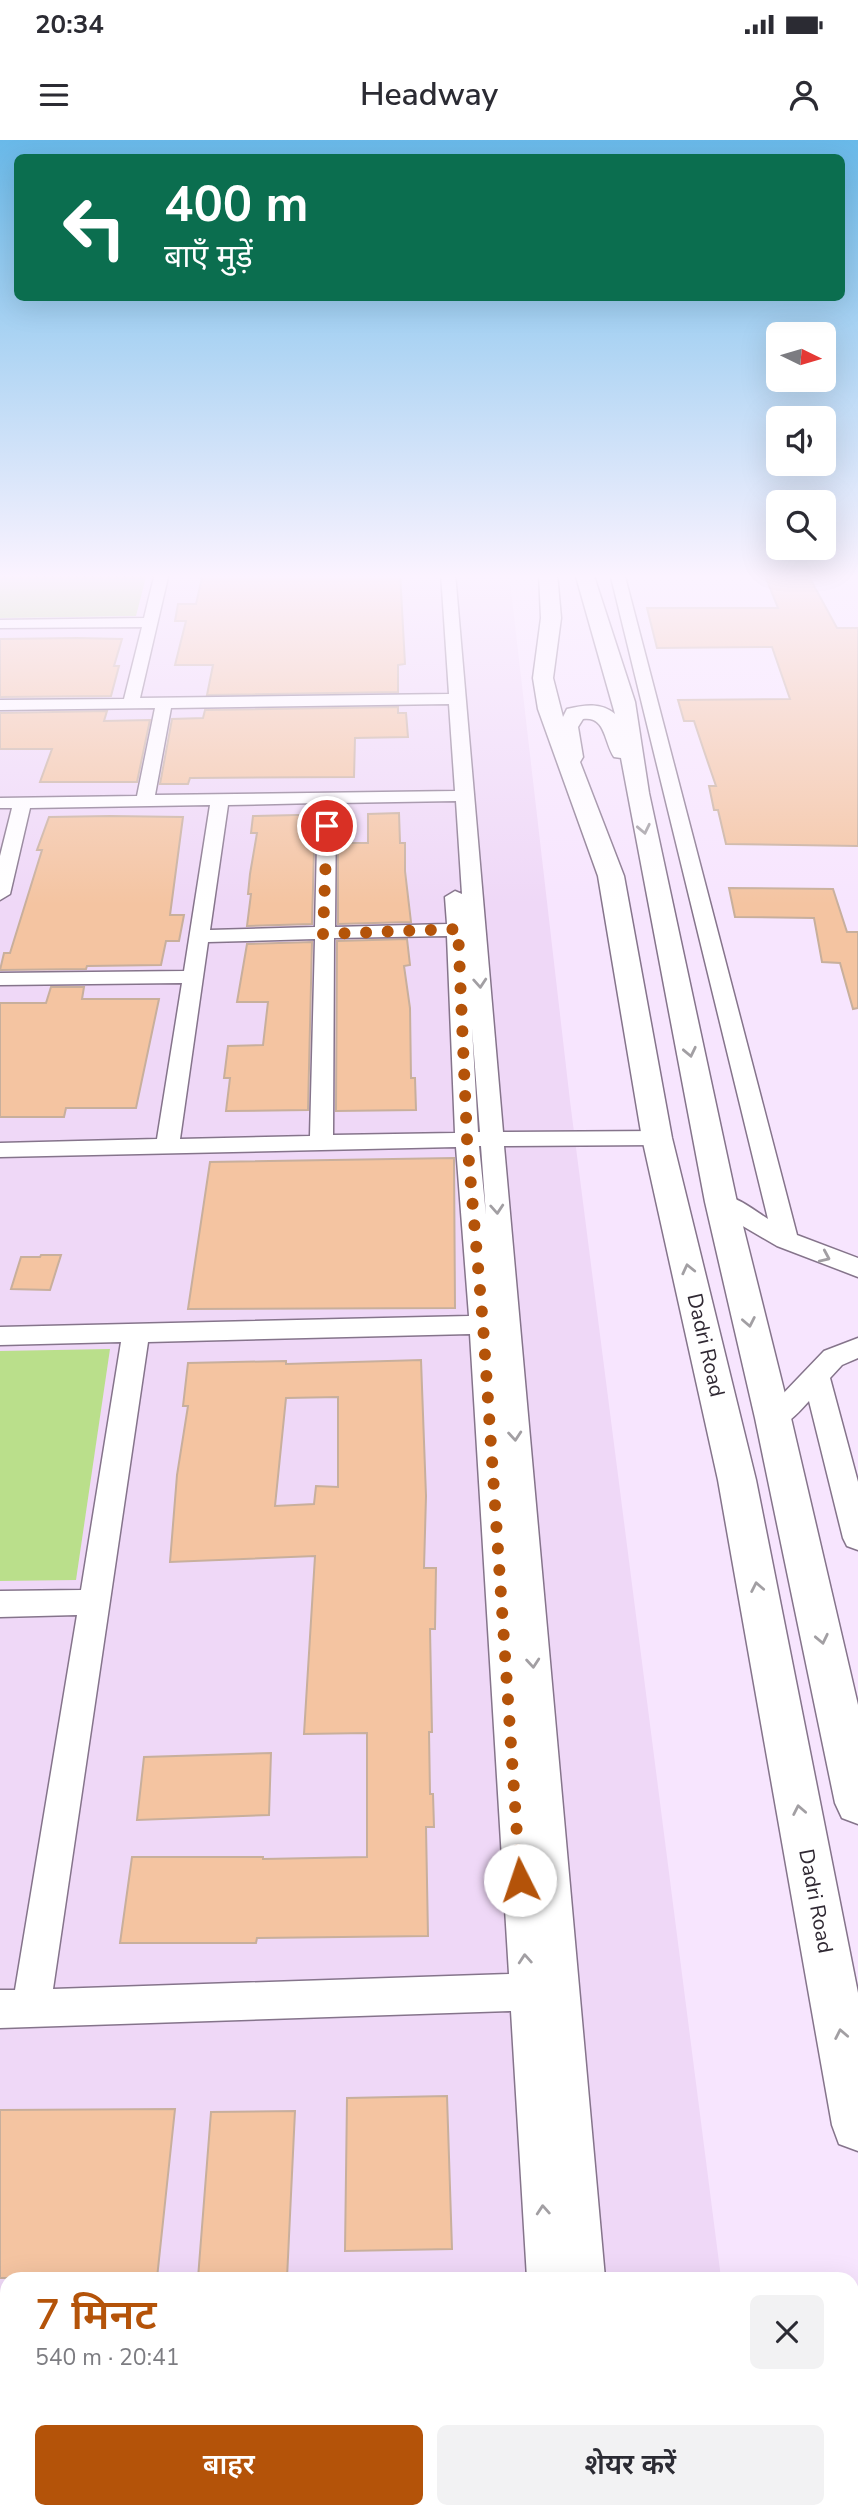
<!DOCTYPE html>
<html lang="hi">
<head>
<meta charset="utf-8">
<style>
	body { margin:0; font-family:"Nunito Sans","Noto Sans Devanagari",sans-serif; background:#f2f2f3; color:#2b2b33; height:100vh; display:flex; flex-direction:column; font-size:26px; white-space:nowrap }
	* { box-sizing:border-box; margin:0 }
	p { font-size:23px; color:#7c7c81 }
	.icon { flex:none; width:38px; height:38px; fill:none; stroke:currentColor; stroke-width:2; stroke-linecap:round; stroke-linejoin:round }
	.map { position:relative; flex:1; overflow:hidden }
	.side { position:absolute; left:0px; top:2132px; width:859px; height:247px; display:flex; flex-direction:column; background:#fff; border-radius:21px 21px 0 0; box-shadow:0 7px 28px #0002 }
	.side>* { flex:none }
	.banner { position:absolute; left:14px; top:14px; width:831px; height:147px; border-radius:10px; box-shadow:0 7px 28px #0002; background:#0b6e4f; color:#fff; overflow:hidden }
	.needle { width:46px; rotate:95deg }
	.buttons { position:absolute; left:766px; top:182px; display:grid; gap:14px }
	.buttons a { display:grid; place-items:center; width:70px; height:70px; border-radius:10px; background:#fff; box-shadow:0 7px 28px #0002; font-size:35px }
	.pin { position:absolute; display:grid; place-items:center; width:60px; height:60px; color:#fff; margin:-30px; border:4px solid #fff; border-radius:50%; box-shadow:0 2px 7px #0007 }
	.me { position:absolute; width:77px; margin:-38px; rotate:356deg; stroke-linejoin:round; filter:drop-shadow(0 0 5px #0008) }
	.turn { display:flex; align-items:center; gap:24px; height:147px; padding:0 35px; font-size:32px }
	.turn .icon { width:91px; height:91px; stroke-width:2.5 }
	.turn b { display:block; font-size:49px; line-height:60px }
	.round { display:grid; place-items:center; flex:none; width:74px; height:74px; border-radius:10px; background:#f2f2f3 }
	.summary { display:flex; align-items:center; justify-content:space-between; height:119px; padding:0 35px }
	h1 { font-size:42px; font-weight:600; line-height:52px; color:#b45309 }
	.primary-button { display:flex; gap:14px; margin-top:auto; padding:14px 35px }
	.primary-button a { flex:1; height:80px; border-radius:10px; background:#b45309; color:#fff; font-size:28px; font-weight:600; line-height:80px; text-align:center }
	.primary-button a+a { background:#f2f2f3; color:#2b2b33 }
	.status { display:flex; justify-content:space-between; align-items:center; height:49px; padding:0 35px; background:#fff; direction:ltr }
	.status svg { height:19px; fill:currentColor }
	header { display:flex; justify-content:space-between; align-items:center; height:91px; padding:0 35px; background:#fff; font-size:32px; font-weight:600 }
	.map>svg:first-child { display:block }
</style>
</head>
<body>
<div class="status"><b>20:34</b><svg viewBox="0 0 49 12"><path d="M0 12V9h3v3zM5 12V6h3v6zM10 12V3h3v9zM15 12V0h3v12zM26 1h20v11H26zM47 4h2v5h-2z"/></svg></div>
<header><svg class="icon" aria-label="menu" viewBox="0 0 24 24"><path d="M4 6h16M4 12h16M4 18h16"/></svg>Headway<svg class="icon" aria-label="person" viewBox="0 0 24 24"><circle cx="12" cy="8" r="4"/><path d="M4 21q1-7 8-7t8 7"/></svg></header>
<div class="map">
<svg width="858" height="2377" viewBox="0 0 858 2377">
	<rect width="100%" height="100%" fill="#f7e5fe"/>
	<!-- built -->
	<path fill="#efd8f7" d="M0,433H509L570,961L721,2138H7V2371H751L752,2377H0Z"/>
	<!-- green -->
	<g fill="#badf8b">
		<path d="M0,433H147L136,476L0,478Z"/>
		<path d="M110,1209L76,1440L0,1441V1211Z"/>
	</g>
	<!-- building -->
	<g fill="#f4c4a1" stroke="#c8af9c" stroke-width="2" fill-rule="evenodd">
		<path d="M203,433H400L405,524L398,525V552L207,555L213,525H175L186,481H175L178,464H196Z"/>
		<path d="M764,433H807L837,488H858V706L726,704L718,670H714L709,646H716L704,611L694,581H684L678,560L790,559L772,507L657,508L647,468H778Z"/>
		<path d="M77,498L122,499L114,526H119L111,556L0,557V499Z"/>
		<path d="M398,567V573H406L408,597L355,598L354,637L190,638L188,644H160L172,579L203,578L205,570Z"/>
		<path d="M107,571L104,581L150,580L137,642H40L52,609H0V573Z"/>
		<path d="M399,673L400,703H405V731L411,782L338,784V703H368V674Z"/>
		<path d="M297,675H315L312,784L247,786L251,754H248L250,734L257,693H251L253,676Z"/>
		<path d="M110,676L183,677L170,775H184L179,801H166L161,825L87,826L86,829L0,830L4,813H10L42,710H37L49,677Z"/>
		<path d="M729,748L833,749L847,792H858V868L853,869L840,823L822,822L814,778L735,777Z"/>
		<path d="M407,799L410,825L404,826L410,868L411,938H415L416,970L336,971L337,801Z"/>
		<path d="M312,802L308,970L226,971L230,938H224L228,906L263,905L268,862H237L247,804Z"/>
		<path d="M51,847H84L82,859H159L136,968H66L64,977H0V863H46Z"/>
		<path d="M454,1018L455,1168L188,1169L210,1022Z"/>
		<path d="M41,1115H61L50,1150L11,1149L21,1117H40Z"/>
		<path d="M421,1220L426,1356L424,1428H436L435,1489H430L432,1592H429L430,1654H433L434,1687H426L428,1796L257,1798L256,1803H120L132,1717H263V1719L367,1717V1593L304,1594L315,1416L170,1422L177,1335L188,1266H183L188,1223L286,1221V1224ZM338,1257V1347L316,1346L314,1364L275,1366L286,1258Z"/>
		<path d="M271,1613L269,1675L137,1680L144,1617Z"/>
		<path d="M447,1956L452,2109L345,2111L347,1958Z"/>
		<path d="M175,1969L157,2138H0V1970Z"/>
		<path d="M295,1971L287,2138H198L211,1972Z"/>
	</g>
	<g fill="none" stroke-linecap="round" stroke-linejoin="round">
		<!-- minor casing -->
		<g stroke="#85748b" stroke-width="3">
			<g id="minor">
				<path d="M155,433H169L140,558L449,554L441,433H455L503,992L657,991L665,993L669,998L665,1003L657,1005L504,1006L605,2138H527L511,1871L0,1888V1850H15L77,1475L0,1477V1451L81,1450L121,1202L0,1205V1187L469,1176L456,1007L0,1017V1003L157,999L182,843L0,845V833L184,831L210,665L30,668L10,754L0,760V716L12,668H0V658L137,656L155,568L0,570V560L124,559L142,487L0,488V480L144,478ZM449,564L455,651L155,655L171,568ZM456,661L462,754L455,751L445,757L447,784L335,787L336,663ZM318,663L315,787L210,790L228,665ZM447,796L455,993L333,995L334,798ZM315,799L310,996L180,999L208,802ZM472,888L480,992H478ZM479,1006H481L486,1075ZM470,1194L509,1834L53,1849L148,1202Z"/>
				<path d="M610,433H624L797,1095L858,1118V1137L777,1106L712,1068L709,1062L712,1056C732,1051 752,1069 768,1079Z"/>
				<path d="M858,1198V1218L842,1225L830,1238L858,1342V1410L847,1406L843,1398L809,1261C796,1275 783,1292 763,1285L759,1278L763,1271L778,1259L824,1211Z"/>
				<path d="M541,2371H627L628,2377H542Z"/>
			</g>
		</g>
		<!-- major casing -->
		<g stroke="#85748b" stroke-width="3">
			<path id="major" d="M539,433H557L561,478L553,538L563,577L567,569C584,565 601,562 615,574L575,433H593L635,562L649,653L737,1062L791,1278L858,1565V1684L842,1678L835,1663L755,1278L705,1062L621,618L614,617C604,602 606,576 583,579L578,587L583,617L580,622L624,736L672,998L756,1340L858,1853V2011L839,2004L832,1985L718,1340L642,998L598,736L538,569L533,538L541,478Z"/>
		</g>
		<!-- minor -->
		<use href="#minor" fill="#fff" fill-rule="evenodd"/>
		<!-- major -->
		<use href="#major" fill="#fff" fill-rule="evenodd"/>
	</g>
	<!-- one-way arrows -->
	<defs><path id="oneway-chevron" d="M-2-3.5L2.5 0L-2 3.5" fill="none" stroke-width="1.6" stroke-linecap="round" stroke-linejoin="round" transform="scale(1.75)"/></defs>
	<g stroke="#a29fa3">
		<use href="#oneway-chevron" transform="translate(644 689) rotate(78)"/>
		<use href="#oneway-chevron" transform="translate(480 843) rotate(86)"/>
		<use href="#oneway-chevron" transform="translate(690 912) rotate(78)"/>
		<use href="#oneway-chevron" transform="translate(497 1069) rotate(86)"/>
		<use href="#oneway-chevron" transform="translate(825 1117) rotate(24)"/>
		<use href="#oneway-chevron" transform="translate(688 1129) rotate(-103)"/>
		<use href="#oneway-chevron" transform="translate(749 1182) rotate(79)"/>
		<use href="#oneway-chevron" transform="translate(515 1296) rotate(85)"/>
		<use href="#oneway-chevron" transform="translate(757 1447) rotate(-101)"/>
		<use href="#oneway-chevron" transform="translate(822 1499) rotate(78)"/>
		<use href="#oneway-chevron" transform="translate(533 1523) rotate(85)"/>
		<use href="#oneway-chevron" transform="translate(799 1670) rotate(-101)"/>
		<use href="#oneway-chevron" transform="translate(525 1819) rotate(-94)"/>
		<use href="#oneway-chevron" transform="translate(841 1894) rotate(-101)"/>
		<use href="#oneway-chevron" transform="translate(543 2070) rotate(-94)"/>
	</g>
	<!-- sky -->
	<linearGradient id="sky" x2="0" y2="1"><stop stop-color="#69b9e9"/><stop offset="0.57" stop-color="#fbf3ff"/><stop offset="1" stop-color="#fbf3ff" stop-opacity="0"/></linearGradient>
	<rect width="858" height="765" fill="url(#sky)"/>
	<g fill="none" stroke-linecap="round" stroke-linejoin="round">
		<!-- route -->
		<path stroke="#b45309" stroke-width="12" stroke-dasharray="0 21.6" d="M327,686L323,794L458,789L467,999L483,1185L520,1740"/>
	</g>
	<g text-anchor="middle" stroke-width="5" stroke-linejoin="round" paint-order="stroke">
		<!-- street labels -->
		<g font-size="21" fill="#302933" stroke="#fff">
			<text transform="translate(706 1205) rotate(77)" y="7">Dadri Road</text>
			<text transform="translate(816 1761) rotate(79)" y="7">Dadri Road</text>
		</g>
	</g>
</svg>
<div class="buttons">
<a><svg class="needle" viewBox="-14 -14 28 28"><path d="M0-13l5 13h-10z" fill="#e53935"/><path d="M0 13l5-13h-10z" fill="#7c7c81"/></svg></a>
<a><svg class="icon" aria-label="sound" viewBox="0 0 24 24"><path d="M4 9h4l5-4v14l-5-4H4zM17 9q2 3 0 6"/></svg></a>
<a><svg class="icon" aria-label="search" viewBox="0 0 24 24"><circle cx="10" cy="10" r="6"/><path d="M15 15l6 6"/></svg></a>
</div>
<div class="pin" style="left:327px;top:686px;background:#d93025"><svg class="icon" aria-label="arrive" viewBox="0 0 24 24"><path d="M6 21V4h12l-3 4 3 4H6"/></svg></div>
<svg class="me" style="left:520px;top:1740px" viewBox="-20 -20 40 40"><circle r="19" fill="#fff"/><path d="M0-13L10 11 0 6-10 11z" fill="#b45309"/></svg>
<div class="banner">
<div class="turn"><svg class="icon" aria-label="left" viewBox="0 0 24 24"><path d="M17 20v-9H6M10 6l-5 5 5 5"/></svg><div><b>400 m</b>बाएँ मुड़ें</div></div>
</div>
<section class="side">
<div class="summary"><div><h1>7 मिनट</h1><p>540 m · 20:41</p></div><a class="round"><svg class="icon" aria-label="close" viewBox="0 0 24 24"><path d="M6 6l12 12M18 6L6 18"/></svg></a></div>
<div class="primary-button"><a>बाहर</a><a>शेयर करें</a></div>
</section>
</div>
</body>
</html>
